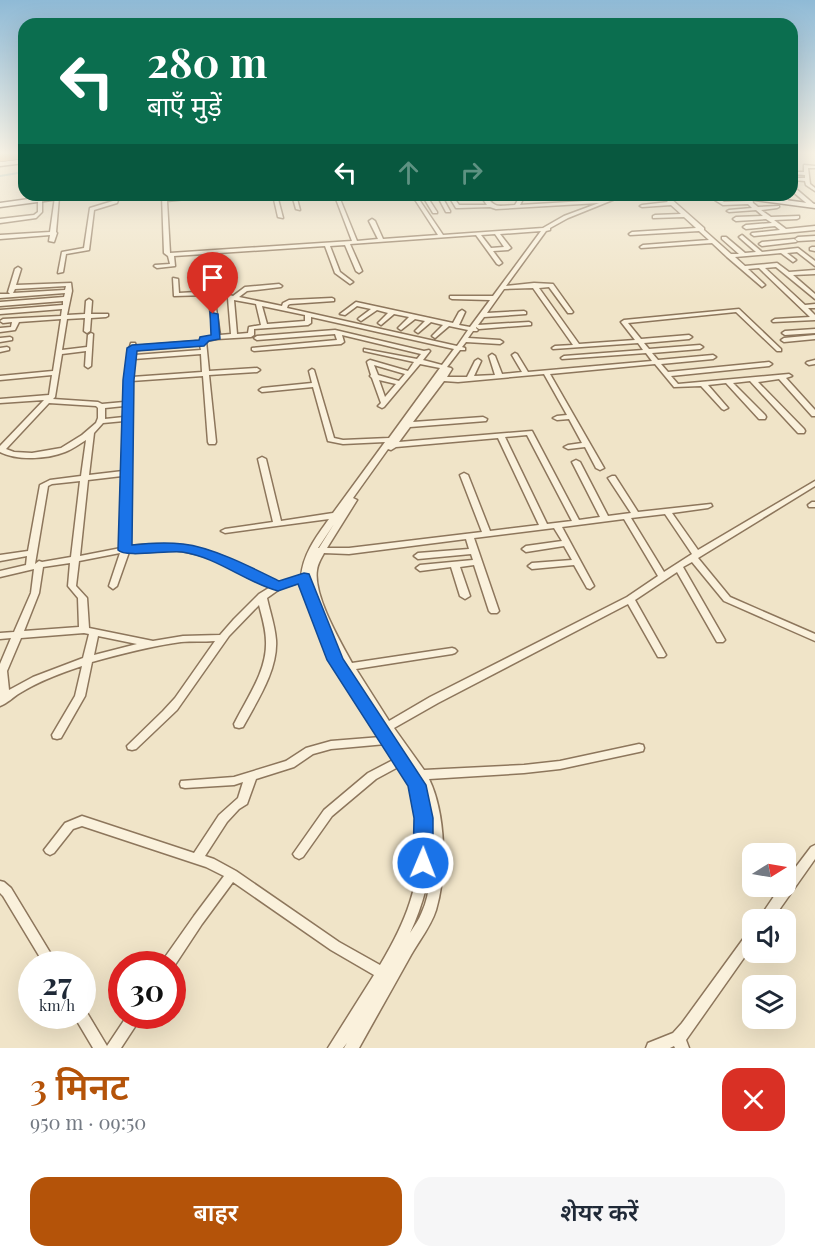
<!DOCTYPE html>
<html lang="hi">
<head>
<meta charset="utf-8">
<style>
	body { margin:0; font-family:"Playfair Display","Noto Sans Devanagari",serif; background:#f6f6f7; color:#1f2937; height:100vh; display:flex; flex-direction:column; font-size:22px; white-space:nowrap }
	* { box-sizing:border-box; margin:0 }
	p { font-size:20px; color:#747a83 }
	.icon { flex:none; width:33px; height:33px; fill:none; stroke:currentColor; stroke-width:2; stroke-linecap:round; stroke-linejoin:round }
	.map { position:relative; height:1048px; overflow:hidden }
	.sheet { display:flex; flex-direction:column; background:#fff; flex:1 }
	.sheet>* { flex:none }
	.banner { position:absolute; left:18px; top:18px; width:780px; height:183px; border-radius:18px; box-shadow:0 6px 24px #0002; background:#0b6e4f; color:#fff; overflow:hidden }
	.needle { width:39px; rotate:79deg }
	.tools { position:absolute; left:742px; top:843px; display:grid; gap:12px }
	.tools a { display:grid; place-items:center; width:54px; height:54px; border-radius:12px; background:#fff; box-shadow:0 6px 24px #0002; font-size:30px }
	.speed { position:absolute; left:18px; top:951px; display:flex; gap:12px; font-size:30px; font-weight:700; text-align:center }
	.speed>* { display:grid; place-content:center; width:78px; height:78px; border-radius:50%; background:#fff; box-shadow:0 6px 24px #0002; line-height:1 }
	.speed small { font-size:15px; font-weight:400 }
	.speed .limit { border:9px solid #d22; background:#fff; color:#111 }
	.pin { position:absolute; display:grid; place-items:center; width:51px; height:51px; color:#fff; margin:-62px -26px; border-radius:50% 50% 50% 0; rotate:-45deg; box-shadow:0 0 6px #0007 }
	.pin .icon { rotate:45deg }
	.me { position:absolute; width:66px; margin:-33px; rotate:1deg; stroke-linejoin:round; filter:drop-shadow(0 0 4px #0008) }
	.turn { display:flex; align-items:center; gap:21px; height:126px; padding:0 30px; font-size:27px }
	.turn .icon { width:78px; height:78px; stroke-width:2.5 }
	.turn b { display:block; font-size:42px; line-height:51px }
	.lanes { display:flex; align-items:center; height:57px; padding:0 30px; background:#0003; justify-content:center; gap:30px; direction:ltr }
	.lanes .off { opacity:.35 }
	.round { display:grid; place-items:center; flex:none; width:63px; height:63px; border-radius:18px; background:#f6f6f7 }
	.overview { display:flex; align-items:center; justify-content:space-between; height:102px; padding:0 30px }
	h1 { font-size:36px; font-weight:600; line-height:45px; color:#b45309 }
	.cta { display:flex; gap:12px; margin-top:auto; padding:12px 30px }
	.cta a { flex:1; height:69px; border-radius:18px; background:#b45309; color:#fff; font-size:24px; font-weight:600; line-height:69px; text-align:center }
	.cta a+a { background:#f6f6f7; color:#1f2937 }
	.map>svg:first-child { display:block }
</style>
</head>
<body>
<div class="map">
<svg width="815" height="1048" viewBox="0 0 815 1048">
	<rect width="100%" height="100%" fill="#f0e4c8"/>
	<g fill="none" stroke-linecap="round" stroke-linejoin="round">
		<!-- canal -->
		<path fill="#a9c4bc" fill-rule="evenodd" d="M24,171V173L0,177V175Z"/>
		<!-- street casing -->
		<g stroke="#8d765c" stroke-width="3">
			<g id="street">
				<path d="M804,165L815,166V168H808L810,184L815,188V191L806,185L805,181L792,180V178H805V175L792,174V172H804Z"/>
				<path d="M792,188H795L815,205V207H811L792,191Z"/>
				<path d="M116,195H120L117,203L94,210L89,250L66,254L63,272L58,273L62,252L84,248L90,208L113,201Z"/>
				<path d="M162,195H166L167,198L201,195L207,196L205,197L167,201L170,253L352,241L336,199L338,198L340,199L357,241L378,239L369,221L372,219L375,221L383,239L438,235L412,195H416L443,235L543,228L564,216L599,203L496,209L490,207L458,208H456L448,195H452L459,205H487L480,195H485C496,209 497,206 515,205L521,195H525L520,205L601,200L603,201L619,195H625L568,218L550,228V230L546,231L506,286L534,283L553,284L573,312L572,313H568L549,287L539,288L579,344L635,340L621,322L624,320L739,309L781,349V351H777L736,312L628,323L641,339L689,335L692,337L689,339L644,343L649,349L700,345L703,347L700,349L652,353L658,360L713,355L716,357L713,359L661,364L668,372L769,362L772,364L769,366L671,376L678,384L789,374L792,376L786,378L815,410V416H812L779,379L758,382L804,429L805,431L804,433H798L750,381L733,383L765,415L766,417L765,419H759L726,383L708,385L728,408L724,410L722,409L701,386L674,387L655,364L550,374L604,468L600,470L596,468L585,447L568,449L564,447L568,445L582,443L569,419L557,420L553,418L557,416L567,415L544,374L458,382L444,381L413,422L483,417L487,419L486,421L410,427L399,442L532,431L579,520L600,517L572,462L576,460L580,462L608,516L631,513L608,478L612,476H615L638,512L711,504L712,506L708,508L672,513L698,550L815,481V486L698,558L730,597L815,634V641L724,601L692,562L683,567L725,640L723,642H717L677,572L635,600L666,655L664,657H658L628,604L438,703L394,728L424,770L524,765L560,761L639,744L643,745L644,748L643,751L639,752L560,769L524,773L429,779C446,814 447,873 436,910C431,926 419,941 411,955C394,986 376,1017 359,1048H344L347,1043L343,1048H328L374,975L331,950L233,882L202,924L173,968L172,964H162L163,960L194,916L224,876L206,867L82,826L73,829L54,853L50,855L46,853L44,850L65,823L82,816L194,853L219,815L238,798L243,782L234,785L185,788L181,787L180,784L181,781L234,777L286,761L306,748L331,741L381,737L330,660L302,587L301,582L281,588L267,598C270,612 275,626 276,640C278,670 257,701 243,727L239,728L235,727L234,724C247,698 267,671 266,642C266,629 262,617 259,605L229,636L177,710L136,749L132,750L128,749L127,746L163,711L175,698L215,641C203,642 192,641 181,642C151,646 121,654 92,662L85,696L61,738L57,739L53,738L52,735L75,696L82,666C61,673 39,681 20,693C13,697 8,703 0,706V664L11,638L0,639V633L14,632L31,593L34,569L0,577V571L26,565L27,556L0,561V555L28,551L40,485L50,480L81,476L86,440C79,444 73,449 65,452C47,459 18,461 0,452V446L44,400L0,403V399L49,395L52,375L0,380V376L53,371L61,319L19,322L15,330L0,332V328L11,327L12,322L3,323L0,321L3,319L61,316L62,309L0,314V310L63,305V301L0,306V302L64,297L65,293L0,298V294H10L8,292L15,269L18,267L21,269L16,285L71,283L72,291L67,315L85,314L86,301L89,299L92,301L91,314H108V316L106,317L91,318L90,331L87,333L84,331L85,318L67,319L62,350L87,347L88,335L91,333L93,334L91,366L88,368L85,366L86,351L62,354L55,397L53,399L98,402L102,404L124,402C125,383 125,361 131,343H135L136,346L200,341L201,339L214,336L208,295L174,296L173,278L178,279L179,293L214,291L233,296L245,287L279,284L282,286L281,287L247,291L239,297L282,306L283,303L289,300L332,298L334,299V301L290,304L288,305L287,308L457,346L468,330L449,326L435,338L432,336L443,325L431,322L418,333L415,331L425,321L415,319L401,330L398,328L409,317L394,314L381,325L378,323L388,313L377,310L361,321L358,319L359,318L371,309L357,306L345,315L340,314L356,302L453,323L459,312L462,310L465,312L459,325L470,327L490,300L452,299L450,298V296H493L541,231L500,234L511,248L508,250L493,251L502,263L499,265L497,264L476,235L350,244L362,271L359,273L356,271L345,245L330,246L340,272L353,282L350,284L335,273L325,246L174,256L175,266L157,268L154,266L155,265L170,264L168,256L164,253ZM495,234L504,247L491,248L481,235ZM66,286L65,290L13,293L15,289ZM533,288L573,345L555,346L552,348L553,349L638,343L643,350L564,356L561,358L562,359L646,353L652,361L528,372L517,354L515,353L512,355L522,372L502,374L495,356L492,354L489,356L495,375L474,376L481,361L478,359L475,361L467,377H447L452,369L451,368L447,367L460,350H465V348L462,347L466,342L500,344L503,342L500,340L468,338L473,331H477L478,330L476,328V327L479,329L531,325V323L529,322L478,325L484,317L526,314V312L524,311L487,313L504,289ZM214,295L228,298L231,334L220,335ZM234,300L256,304L261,325L249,327L248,333L237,334ZM262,306L305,315V321L267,324ZM311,317L454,349L442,365L423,360L430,351L429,350L424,351L335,330L257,336L254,338L257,340L335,334L337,340L252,348V350L254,351L341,344L344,342L342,335L421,354L417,359L364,349V351L414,362L408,371L370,360L368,361L367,362L371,375L370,376L372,378L381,403L378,406L382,408L384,407L420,364L440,368L389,438L343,440L334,438L314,370L312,369L309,371L312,383L262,388L259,390L262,392L313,387L328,441L343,444L385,442L333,513L281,521L266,459L262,457L258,459L273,522L225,529L221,531L225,533L329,519C316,537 303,554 301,577L279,583C224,556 192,538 129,546L131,381L203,376L208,442L209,444H215L216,442L209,375L257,372L260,370L257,368L209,371L206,341L217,339L251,337L254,335V329L308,325L311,323ZM200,345L201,350L135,355V350ZM201,354L202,372L132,377L134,359ZM374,365L405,374L399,381L378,375ZM379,380L396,384L385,397ZM49,403L96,406L98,408V418L96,423L82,435L61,448L32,453L14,452L6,449ZM124,406V417L105,419V408ZM124,421L123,471L89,475L94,433L103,423ZM527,435L572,521L547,524L505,437ZM498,438L539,525L490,531L468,475L464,473L460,475L482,532L349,548H327L357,500L353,498L388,449L391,450L396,447ZM122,476L121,548L80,556L88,480ZM80,481L71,557L42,562L39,561L35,564L48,486L52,484ZM665,514L692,554L664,572L631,518ZM624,519L658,576L627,597L430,697L389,721L356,669L452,654L455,653L457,651L455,649L452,648L352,663C340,641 313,595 317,570C318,563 321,559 324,553L349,554L466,539L469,549L418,553L414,556L418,559L471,554L473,560L420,565L416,568L420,571L451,567L460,596L465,599L470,596L460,567L474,565L489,611L491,613H497L499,611L474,538L554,528L562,541L526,546L522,549L526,552L564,546L572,560L532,563L528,566L532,569L574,565L587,588L590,589L594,586L562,527ZM334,524L319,548H318ZM159,549C203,550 233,567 272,586L259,594L234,619L220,635L183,636L153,641L89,628L87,598L76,586L79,561L120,553L109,586L113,589L117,586L129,552ZM70,563L68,586L78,598L79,627L24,631L39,593L43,567ZM84,633L89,634L83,658L33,677L9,690L7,671L21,638ZM98,636L137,644L94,655ZM386,744L395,759L368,773L324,810L293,854L295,857L299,859L303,857L332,816L376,779L400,766C425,804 424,860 410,902C403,924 392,945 380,965L339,942L236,871L214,859L205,856L227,822L239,809L247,804L256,779L294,767L313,754L331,749ZM431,845V847C431,867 431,893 422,912C419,920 414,926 410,933C423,905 431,876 431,845Z"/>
				<path d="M273,195H277L283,218L278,217Z"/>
				<path d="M292,195H296L300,210L296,209Z"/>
				<path d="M422,195H426L437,212V213H433Z"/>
				<path d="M437,195H441L450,211V212H446Z"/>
				<path d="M661,195H713L724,202L748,201V198L750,197L752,198L753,203L758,207L779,206V207L777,208L761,210L771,217L799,216V218L797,219L774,220L786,229L815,226V230L754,236L751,234L752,233L780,230L775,226L746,229L743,227L746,225L772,223L766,219L736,221L733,219L736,217L763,216L756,210L729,212L727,211L729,210L752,208L748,204L723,205L710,197L670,198L704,228V230L731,254H739L722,239V237H726L745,253L756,252L740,238L739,237L742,235L762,252L798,248L815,261V266L797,252L787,253L796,260L793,262L781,253L735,257L745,266L777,263L789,272L815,270V274L793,275L815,294V299L776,267L765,268L805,305L815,304V308H808L815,315V320L773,322L772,321L775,319L810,317L759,268L748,269L764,284L765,285L762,287L727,257L712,243L641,248L640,247L643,245L709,240L699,231L630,235L629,234L632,232L696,228L684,217L653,218V216L655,215L681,214L671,205L642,207L640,206L642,205L668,202Z"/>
				<path d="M782,195H786L789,203H785Z"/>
				<path d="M57,196L59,197L56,232L57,233L54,242L49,241L50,235L0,239V235L50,232L55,197Z"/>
				<path d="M38,199L42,200V212L36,218L0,223V219L34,215L38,212Z"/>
				<path d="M815,236V240L798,241L795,239L798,237Z"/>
				<path d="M794,239L797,241L796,242L762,246L759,244L762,242Z"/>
				<path d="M812,247H815V251L810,250V248Z"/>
				<path d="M815,329V333L785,335L782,333L785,331Z"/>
				<path d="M815,335V339L784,342L781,340L784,338Z"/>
				<path d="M10,337L12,338V340L0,342V338Z"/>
				<path d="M7,347L9,348V350L0,352V348Z"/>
				<path d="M815,360V364L809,365L806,363L807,362Z"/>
				<path d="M812,502H815V507H809L808,505Z"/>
				<path d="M815,845V859L772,920H758L781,886H786V880L811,847Z"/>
				<path d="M0,881L4,882L11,888L57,964H44L3,896L0,893Z"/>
				<path d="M753,929V945L686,1040L689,1048H675L674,1046L670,1048H646L648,1043L673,1033L682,1023L749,931Z"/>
				<path d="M82,1010L86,1011L107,1046L127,1016H142L121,1048H93L74,1016H82Z"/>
			</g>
		</g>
		<!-- secondary casing -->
		<g stroke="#6f573f" stroke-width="3">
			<g id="secondary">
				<path d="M24,159V163L0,166V162Z"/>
				<path d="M58,195H77L74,197L0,207V203Z"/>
				<path d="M729,195H748L815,204V208L732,197Z"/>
			</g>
		</g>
		<!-- street -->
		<use href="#street" fill="#faf1dc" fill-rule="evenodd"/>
		<!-- secondary -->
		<use href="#secondary" fill="#faf1dc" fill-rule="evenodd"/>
		<!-- highway-bridge casing -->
		<g stroke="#5b4430" stroke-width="10" stroke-linecap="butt">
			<path id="highway-bridge" d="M0,157L24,154"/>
		</g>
		<!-- highway-bridge -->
		<use href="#highway-bridge" stroke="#e0a458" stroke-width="9"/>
	</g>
	<!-- sky -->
	<linearGradient id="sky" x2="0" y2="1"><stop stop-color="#8fbad6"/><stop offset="0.51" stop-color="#f8f3e6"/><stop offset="1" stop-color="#f8f3e6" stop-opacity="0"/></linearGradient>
	<rect width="815" height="300" fill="url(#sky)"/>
	<!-- route -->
	<path fill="#1a73e8" stroke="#114b97" stroke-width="1.5" d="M210,312L218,314L220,339L209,341L204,346L137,351L134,380L132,545C149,543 166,542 183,544C212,547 253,568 279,581L304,573L309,574L343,659L426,785L433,818V863L430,868L423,871L416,868L413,863L414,818L408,786L327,660L298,584L278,591C245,582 217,557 182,552C168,550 125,558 118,550L123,380L127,348L132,345L199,340L200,337L211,335Z"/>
</svg>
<div class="tools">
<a><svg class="needle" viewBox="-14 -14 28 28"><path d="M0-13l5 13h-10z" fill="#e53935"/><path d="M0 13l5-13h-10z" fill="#747a83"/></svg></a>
<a><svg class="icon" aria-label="sound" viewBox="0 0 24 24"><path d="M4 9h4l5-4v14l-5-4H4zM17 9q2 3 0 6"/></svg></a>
<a><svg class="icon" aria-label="layers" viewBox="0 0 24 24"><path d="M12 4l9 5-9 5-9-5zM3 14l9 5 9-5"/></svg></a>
</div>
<div class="speed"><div>27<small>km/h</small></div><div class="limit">30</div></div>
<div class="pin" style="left:213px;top:314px;background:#d93025"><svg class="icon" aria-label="arrive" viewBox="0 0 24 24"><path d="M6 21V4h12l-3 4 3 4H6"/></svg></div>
<svg class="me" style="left:423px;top:863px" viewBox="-20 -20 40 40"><circle r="17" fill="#1a73e8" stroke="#fff" stroke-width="3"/><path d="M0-11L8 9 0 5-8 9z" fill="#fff"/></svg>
<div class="banner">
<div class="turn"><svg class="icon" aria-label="left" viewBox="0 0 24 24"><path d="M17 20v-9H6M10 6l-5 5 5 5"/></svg><div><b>280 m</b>बाएँ मुड़ें</div></div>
<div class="lanes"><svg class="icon" aria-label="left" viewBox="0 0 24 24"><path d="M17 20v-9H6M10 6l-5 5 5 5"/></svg><svg class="icon off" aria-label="ahead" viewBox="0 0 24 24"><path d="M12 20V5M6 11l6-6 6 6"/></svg><svg class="icon off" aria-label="right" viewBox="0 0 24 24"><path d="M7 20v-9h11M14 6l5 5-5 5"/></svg></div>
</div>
</div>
<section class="sheet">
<div class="overview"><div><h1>3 मिनट</h1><p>950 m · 09:50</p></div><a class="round" style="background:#d93025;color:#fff"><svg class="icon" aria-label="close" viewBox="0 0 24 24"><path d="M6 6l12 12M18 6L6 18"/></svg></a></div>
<div class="cta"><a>बाहर</a><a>शेयर करें</a></div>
</section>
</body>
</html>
